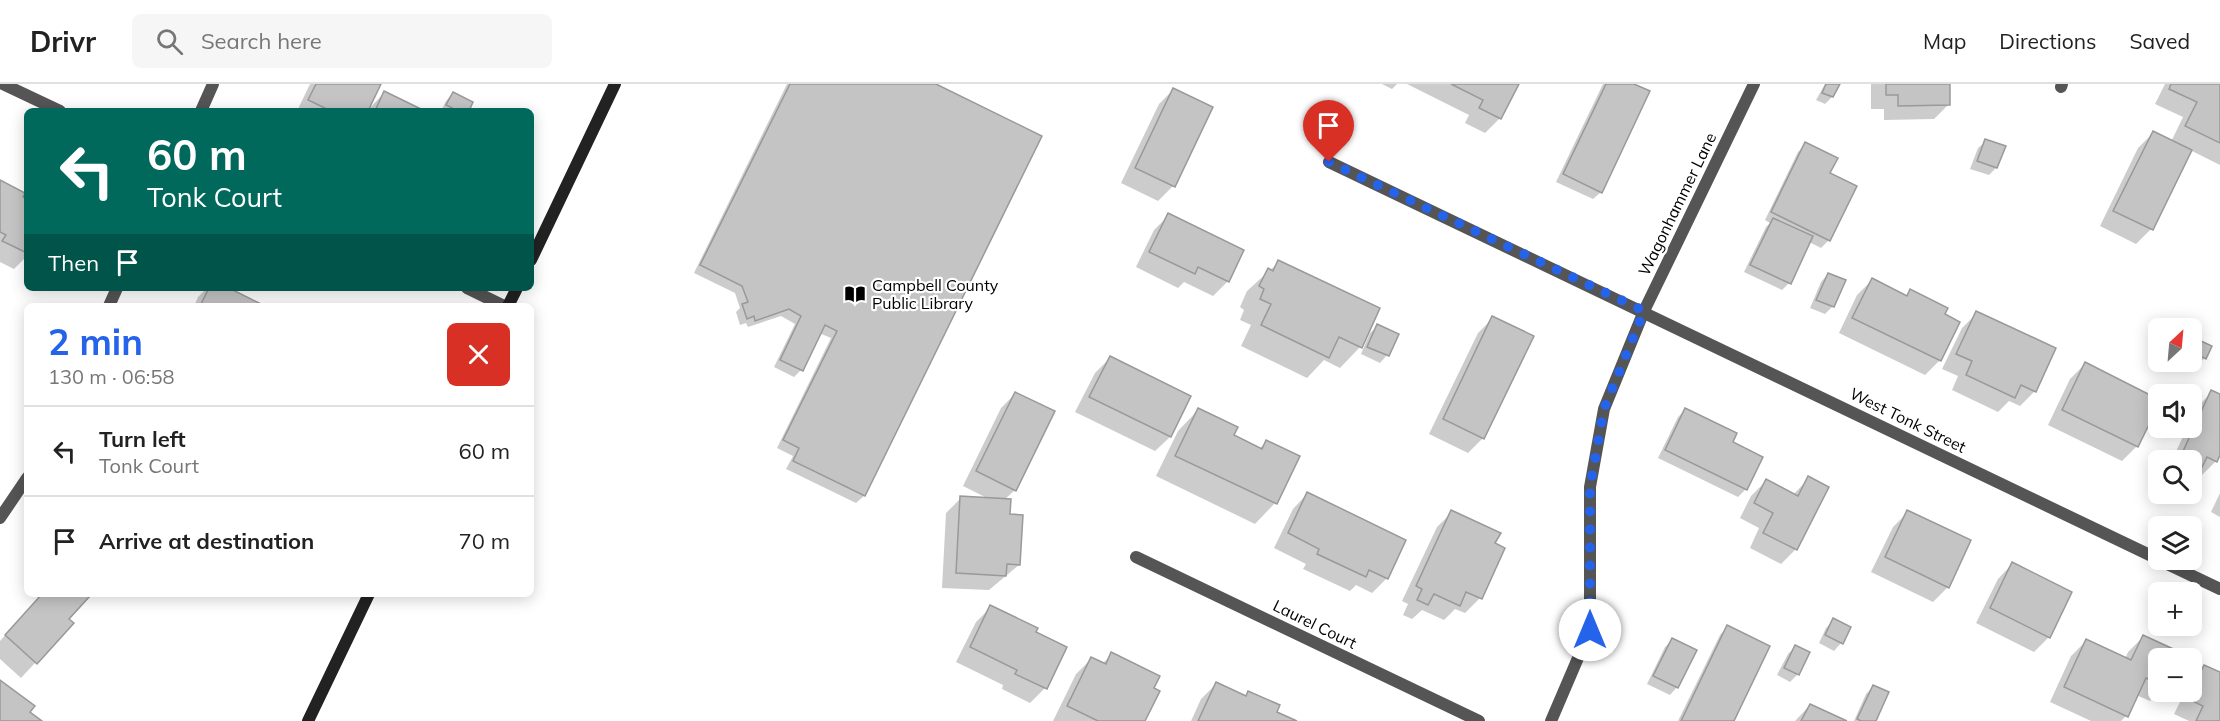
<!DOCTYPE html>
<html lang="en">
<head>
<meta charset="utf-8">
<style>
	body { margin:0; font-family:Mulish,sans-serif; background:#f6f6f6; color:#222; height:100vh; display:flex; flex-direction:column; font-size:22px; white-space:nowrap }
	* { box-sizing:border-box; margin:0 }
	p { font-size:20px; color:#767676 }
	.icon { flex:none; width:33px; height:33px; fill:none; stroke:currentColor; stroke-width:2; stroke-linecap:round; stroke-linejoin:round }
	.map { position:relative; flex:1; overflow:hidden }
	.panel { position:absolute; left:24px; top:219px; width:510px; height:294px; display:flex; flex-direction:column; background:#fff; border-radius:9px; box-shadow:0 3px 15px #0003 }
	.panel>* { flex:none }
	.hud { position:absolute; left:24px; top:24px; width:510px; height:183px; border-radius:9px; box-shadow:0 3px 15px #0003; background:#00695c; color:#fff; overflow:hidden }
	.needle { width:39px; rotate:26deg }
	.controls { position:absolute; left:2148px; top:234px; display:grid; gap:12px }
	.controls a { display:grid; place-items:center; width:54px; height:54px; border-radius:9px; background:#fff; box-shadow:0 3px 15px #0003; font-size:30px }
	.pin { position:absolute; display:grid; place-items:center; width:51px; height:51px; color:#fff; margin:-62px -26px; border-radius:50% 50% 50% 0; rotate:-45deg; box-shadow:0 0 6px #0007 }
	.pin .icon { rotate:45deg }
	.me { position:absolute; width:66px; margin:-33px; rotate:0deg; stroke-linejoin:round; filter:drop-shadow(0 0 4px #0008) }
	.turn { display:flex; align-items:center; gap:21px; height:126px; padding:0 24px; font-size:27px }
	.turn .icon { width:78px; height:78px; stroke-width:2.5 }
	.turn b { display:block; font-size:42px; line-height:51px }
	.then { display:flex; align-items:center; height:57px; padding:0 24px; background:#0003; gap:12px; font-size:22px }
	.round { display:grid; place-items:center; flex:none; width:63px; height:63px; border-radius:9px; background:#f6f6f6 }
	.overview { display:flex; align-items:center; justify-content:space-between; height:102px; padding:0 24px }
	h1 { font-size:36px; font-weight:700; line-height:45px; color:#2563eb }
	ul { padding:0; list-style:none }
	li { display:flex; align-items:center; gap:18px; height:90px; padding:0 24px; border-top:2px solid #e0e0e0 }
	li div { flex:1 }
	li b { display:block; font-size:22px }
	li em { font-style:normal }
	header { display:flex; align-items:center; gap:36px; box-sizing:border-box; height:84px; padding:0 30px; background:#fff; border-bottom:2px solid #e0e0e0 }
	header strong { font-size:28px }
	nav { display:flex; gap:33px; margin-inline-start:auto; font-size:21px }
	.search { width:420px; height:54px; background:#f6f6f6; display:flex; align-items:center; gap:15px; box-sizing:border-box; padding:0 21px; border-radius:9px; color:#767676; font-size:22px }
	.map>svg:first-child { display:block }
</style>
</head>
<body>
<header>
<strong>Drivr</strong>
<div class="search"><svg class="icon" aria-label="search" viewBox="0 0 24 24"><circle cx="10" cy="10" r="6"/><path d="M15 15l6 6"/></svg>Search here</div>
<nav><a>Map</a><a>Directions</a><a>Saved</a></nav>
</header>
<div class="map">
<svg width="2220" height="637" viewBox="0 0 2220 637">
	<rect width="100%" height="100%" fill="#fff"/>
	<!-- shadow -->
	<g fill="#0003">
		<path d="M310,0H380L368,26L384,9L421,27H297Z"/>
		<path d="M787,0H932L1040,53L864,412L856,419L786,385L793,372L777,364L831,254L819,249L801,286L794,293L774,283L795,240L781,232L748,243L746,239L740,241L736,228L740,224L735,209L694,189Z"/>
		<path d="M1382,0H1397L1392,5Z"/>
		<path d="M1407,0H1517L1500,34L1485,49L1465,39L1469,31Z"/>
		<path d="M1603,0H1631L1601,108L1593,115L1556,98Z"/>
		<path d="M1825,0H1838L1832,13L1825,20L1816,16Z"/>
		<path d="M1871,0H1948L1949,20L1934,35L1884,36V25H1871Z"/>
		<path d="M2165,0H2220V81L2190,66L2151,145L2136,160L2100,142L2138,64L2153,49L2171,58L2183,33L2155,20Z"/>
		<path d="M1174,5L1173,102L1158,117L1121,99L1159,20Z"/>
		<path d="M453,9L467,27H441L446,17Z"/>
		<path d="M1986,57L1996,84L1989,91L1970,85L1978,64Z"/>
		<path d="M1806,60L1828,90L1829,156L1821,164L1809,158L1789,199L1782,206L1744,188L1766,143L1770,139L1765,136L1798,68Z"/>
		<path d="M0,98L27,116V172L14,185L0,178Z"/>
		<path d="M1169,131L1242,167L1228,197L1213,212L1184,198L1178,204L1136,183L1154,146Z"/>
		<path d="M1279,178L1360,263L1340,284L1324,276L1307,294L1241,262L1251,241L1240,236L1244,226L1240,223L1247,207Z"/>
		<path d="M1828,190L1833,222L1825,230L1810,224L1821,198Z"/>
		<path d="M1872,196L1905,212L1910,207L1943,231L1958,239L1940,276L1925,291L1839,249L1857,211Z"/>
		<path d="M207,204H226L262,222H194L198,213Z"/>
		<path d="M1977,229L2035,307L2020,322L2009,317L1998,328L1952,306L1958,292L1942,285L1962,244Z"/>
		<path d="M1493,234L1483,354L1468,369L1429,350L1478,249Z"/>
		<path d="M1378,242L1397,251L1387,271L1380,279L1361,270L1370,249Z"/>
		<path d="M2202,258L2205,274L2197,281L2189,278H2192L2194,266Z"/>
		<path d="M1110,274L1189,313L1170,353L1155,367L1075,328L1095,289Z"/>
		<path d="M2085,280L2158,316L2137,362L2122,377L2048,341L2070,295Z"/>
		<path d="M2212,308L2220,312V367L2216,377L2201,392L2197,390L2192,400V376H2172L2187,344H2192V334L2197,323Z"/>
		<path d="M1016,309L1015,406L1004,416L1019,481L989,506L942,504L946,429L961,414L989,415L963,402L1001,324Z"/>
		<path d="M1198,326L1232,352L1259,365L1266,358L1298,373L1275,419L1255,440L1156,392L1178,347Z"/>
		<path d="M1685,326L1731,359L1761,374L1746,405L1738,413L1658,374L1678,333Z"/>
		<path d="M1809,394L1796,465L1781,480L1750,464L1759,444L1740,434L1751,412L1766,397L1793,411Z"/>
		<path d="M2220,409V433L2211,428Z"/>
		<path d="M1307,410L1387,494L1372,509L1356,501L1350,507L1303,485L1306,480L1274,464L1293,425Z"/>
		<path d="M2170,410H2182L2178,414Z"/>
		<path d="M1452,428L1493,460L1503,465L1480,514L1465,529L1455,525L1444,536L1422,526L1412,535L1403,531L1408,520L1402,517L1437,443Z"/>
		<path d="M1908,428L1948,503L1933,518L1871,488L1893,443Z"/>
		<path d="M2012,480L2049,553L2034,568L1976,539L1998,495Z"/>
		<path d="M47,510H85L67,536L72,539L21,594L0,575V557L28,525Z"/>
		<path d="M991,523L1034,549L1045,604L1030,619L1002,605L1003,601L956,578L976,538Z"/>
		<path d="M1834,536L1841,559L1834,567L1819,559L1826,544Z"/>
		<path d="M1727,543L1732,637H1678L1720,551Z"/>
		<path d="M2143,553L2180,570L2178,574H2158L2160,608L2150,617L2136,611L2126,632L2121,637H2091L2050,618L2071,572L2086,557L2125,575L2128,568Z"/>
		<path d="M1672,556L1677,603L1670,611L1647,600L1665,563Z"/>
		<path d="M1795,563L1798,590L1790,598L1777,591L1788,570Z"/>
		<path d="M1112,570L1152,605L1144,637H1053L1076,590L1091,575L1102,580Z"/>
		<path d="M2204,583L2220,590V637H2189L2174,630L2185,608H2192V595Z"/>
		<path d="M1216,600L1244,613L1249,608L1275,628L1294,637H1191L1201,615Z"/>
		<path d="M1873,603L1874,637H1854L1866,610Z"/>
		<path d="M1810,621L1844,637H1795Z"/>
	</g>
	<!-- building -->
	<g fill="#c4c4c4" stroke="#999" stroke-width="1.5">
		<path d="M316,0H381L368,27H331L308,16Z"/>
		<path d="M790,0H936L1042,52L865,412L793,377L799,364L783,356L837,247L825,241L803,287L780,276L801,232L789,225L755,237L754,232L747,235L742,220L748,218L742,202L700,181Z"/>
		<path d="M1451,0H1519L1501,35L1479,24L1483,16Z"/>
		<path d="M1606,0H1634L1650,7L1602,109L1563,90Z"/>
		<path d="M1826,0H1840L1833,13L1822,9Z"/>
		<path d="M1886,0H1950V21L1898,22V11H1886Z"/>
		<path d="M2171,0H2220V59L2185,42L2197,18L2169,5Z"/>
		<path d="M1173,4L1213,23L1175,103L1135,84Z"/>
		<path d="M384,7L425,27H375Z"/>
		<path d="M453,8L473,18L469,27H458L446,21Z"/>
		<path d="M2153,47L2192,66L2153,146L2113,127Z"/>
		<path d="M1985,55L2006,62L1997,84L1977,77Z"/>
		<path d="M1805,58L1838,74L1830,89L1857,102L1830,157L1771,128Z"/>
		<path d="M0,96L25,109L23,113L27,115V169L2,157L6,151L0,148Z"/>
		<path d="M1168,129L1244,166L1229,198L1198,183L1195,190L1149,168Z"/>
		<path d="M1773,134L1813,152L1791,200L1750,181Z"/>
		<path d="M1278,176L1380,224L1362,264L1339,253L1329,274L1261,241L1271,220L1260,215L1264,205L1259,202L1268,184L1273,187Z"/>
		<path d="M1828,189L1846,196L1834,223L1816,216Z"/>
		<path d="M1872,194L1907,212L1910,205L1948,224L1945,230L1960,238L1941,277L1852,234Z"/>
		<path d="M209,204H229L265,222H200Z"/>
		<path d="M1976,227L2056,264L2036,308L2021,301L2015,314L1966,291L1972,277L1956,270Z"/>
		<path d="M1492,232L1534,252L1484,355L1443,335Z"/>
		<path d="M1377,240L1399,250L1389,272L1367,263Z"/>
		<path d="M2201,257L2212,262L2206,275L2195,269Z"/>
		<path d="M1110,272L1191,312L1171,353L1089,313Z"/>
		<path d="M2085,278L2158,315V322L2138,363L2062,326Z"/>
		<path d="M2211,306L2220,310V371L2217,378L2207,373L2194,400L2192,398V376H2179Z"/>
		<path d="M1015,308L1055,327L1016,407L976,387Z"/>
		<path d="M1198,324L1238,343L1234,351L1262,365L1266,356L1300,372L1277,420L1175,372Z"/>
		<path d="M1685,324L1737,349L1733,358L1763,373L1747,406L1665,366Z"/>
		<path d="M1808,392L1829,403L1797,466L1763,449L1773,429L1754,419L1766,395L1798,412Z"/>
		<path d="M1307,408L1406,456L1388,495L1369,486L1366,493L1317,470L1319,465L1288,449Z"/>
		<path d="M960,412L1011,415L1010,430L1023,431L1020,481L1007,480L1006,492L956,489Z"/>
		<path d="M1451,426L1501,449L1495,459L1505,464L1482,515L1466,508L1460,522L1434,510L1428,521L1417,516L1422,505L1416,502Z"/>
		<path d="M1907,426L1971,456L1949,504L1885,473Z"/>
		<path d="M2012,478L2072,508L2050,554L1990,524Z"/>
		<path d="M42,510H88L90,512L69,535L74,539L37,580L5,551Z"/>
		<path d="M990,521L1038,544L1036,548L1067,563L1047,605L1015,590L1017,586L970,563Z"/>
		<path d="M1833,534L1851,543L1843,560L1825,551Z"/>
		<path d="M1727,541L1770,562L1734,637H1681Z"/>
		<path d="M2143,551L2182,569L2180,574H2158V600L2146,594L2128,633L2064,603L2086,555L2131,576Z"/>
		<path d="M1672,554L1697,566L1678,604L1653,592Z"/>
		<path d="M1795,561L1810,568L1799,591L1784,584Z"/>
		<path d="M1111,568L1160,592L1154,604L1160,607L1145,637H1098L1067,622L1091,573L1106,580Z"/>
		<path d="M2204,581L2220,588V637H2196L2203,622L2188,615Z"/>
		<path d="M0,596L35,622L30,628L42,637H0Z"/>
		<path d="M1216,598L1246,612L1248,607L1280,621L1277,628L1297,637H1198Z"/>
		<path d="M1873,601L1889,608L1876,637H1861L1857,635Z"/>
		<path d="M1810,620L1847,637H1801Z"/>
	</g>
	<g fill="none" stroke-linecap="round" stroke-linejoin="round">
		<!-- minor -->
		<g stroke="#555" stroke-width="12">
			<path d="M3,0L60,27"/>
			<path d="M2061,3L2062,0"/>
			<path d="M201,27L213,0"/>
			<path d="M1329,78L2158,475"/>
			<path d="M467,204L504,222"/>
			<path d="M109,222L117,204"/>
			<path d="M0,434L27,394"/>
			<path d="M1136,473L1479,637"/>
			<path d="M2159,476L2220,505"/>
			<path d="M1551,637L1590,546V403L1604,325L1644,227L1754,0"/>
		</g>
		<!-- secondary -->
		<g stroke="#222" stroke-width="12">
			<path d="M531,176L615,0"/>
			<path d="M508,222L517,204"/>
			<path d="M308,637L369,510"/>
		</g>
	</g>
	<g fill="none" stroke-linecap="round" stroke-linejoin="round">
		<!-- route -->
		<path stroke="#2563eb" stroke-width="10" stroke-dasharray="0 18" d="M1329,78L1644,227L1604,325L1590,403V546"/>
	</g>
	<!-- icons -->
	<defs>
		<g id="library-bare" transform="scale(1.62)"><path d="M-6-4Q-3-5.5-.7-3.5V5Q-3 3-6 4ZM6-4Q3-5.5 .7-3.5V5Q3 3 6 4Z" fill="#000" stroke="#fff" stroke-width="2.5" paint-order="stroke"/></g>
	</defs>
	<g fill-rule="evenodd">
		<use href="#library-bare" x="855" y="210"/>
	</g>
	<g text-anchor="middle" stroke-width="4.5" stroke-linejoin="round" paint-order="stroke">
		<!-- street labels -->
		<g font-size="16" fill="#000" stroke="#fff">
			<text transform="translate(1677 120) rotate(-64)" y="6">Wagonhammer Lane</text>
			<text transform="translate(1908 336) rotate(26)" y="6">West Tonk Street</text>
			<text transform="translate(1315 540) rotate(26)" y="6">Laurel Court</text>
		</g>
		<!-- poi labels -->
		<g font-size="16" fill="#000" stroke="#fff" text-anchor="start">
			<text x="872" y="207">Campbell County<tspan x="872" dy="18">Public Library</tspan></text>
		</g>
	</g>
</svg>
<div class="controls">
<a><svg class="needle" viewBox="-14 -14 28 28"><path d="M0-13l5 13h-10z" fill="#e53935"/><path d="M0 13l5-13h-10z" fill="#767676"/></svg></a>
<a><svg class="icon" aria-label="sound" viewBox="0 0 24 24"><path d="M4 9h4l5-4v14l-5-4H4zM17 9q2 3 0 6"/></svg></a>
<a><svg class="icon" aria-label="search" viewBox="0 0 24 24"><circle cx="10" cy="10" r="6"/><path d="M15 15l6 6"/></svg></a>
<a><svg class="icon" aria-label="layers" viewBox="0 0 24 24"><path d="M12 4l9 5-9 5-9-5zM3 14l9 5 9-5"/></svg></a>
<a>+</a>
<a>−</a>
</div>
<div class="pin" style="left:1329px;top:78px;background:#d93025"><svg class="icon" aria-label="arrive" viewBox="0 0 24 24"><path d="M6 21V4h12l-3 4 3 4H6"/></svg></div>
<svg class="me" style="left:1590px;top:546px" viewBox="-20 -20 40 40"><circle r="19" fill="#fff"/><path d="M0-13L10 11 0 6-10 11z" fill="#2563eb"/></svg>
<div class="hud">
<div class="turn"><svg class="icon" aria-label="left" viewBox="0 0 24 24"><path d="M17 20v-9H6M10 6l-5 5 5 5"/></svg><div><b>60 m</b>Tonk Court</div></div>
<div class="then">Then<svg class="icon" aria-label="arrive" viewBox="0 0 24 24"><path d="M6 21V4h12l-3 4 3 4H6"/></svg></div>
</div>
<section class="panel">
<div class="overview"><div><h1>2 min</h1><p>130 m · 06:58</p></div><a class="round" style="background:#d93025;color:#fff"><svg class="icon" aria-label="close" viewBox="0 0 24 24"><path d="M6 6l12 12M18 6L6 18"/></svg></a></div>
<ul>
<li><svg class="icon" aria-label="left" viewBox="0 0 24 24"><path d="M17 20v-9H6M10 6l-5 5 5 5"/></svg><div><b>Turn left</b><p>Tonk Court</p></div><em>60 m</em></li>
<li><svg class="icon" aria-label="arrive" viewBox="0 0 24 24"><path d="M6 21V4h12l-3 4 3 4H6"/></svg><div><b>Arrive at destination</b></div><em>70 m</em></li>
</ul>
</section>
</div>
</body>
</html>
